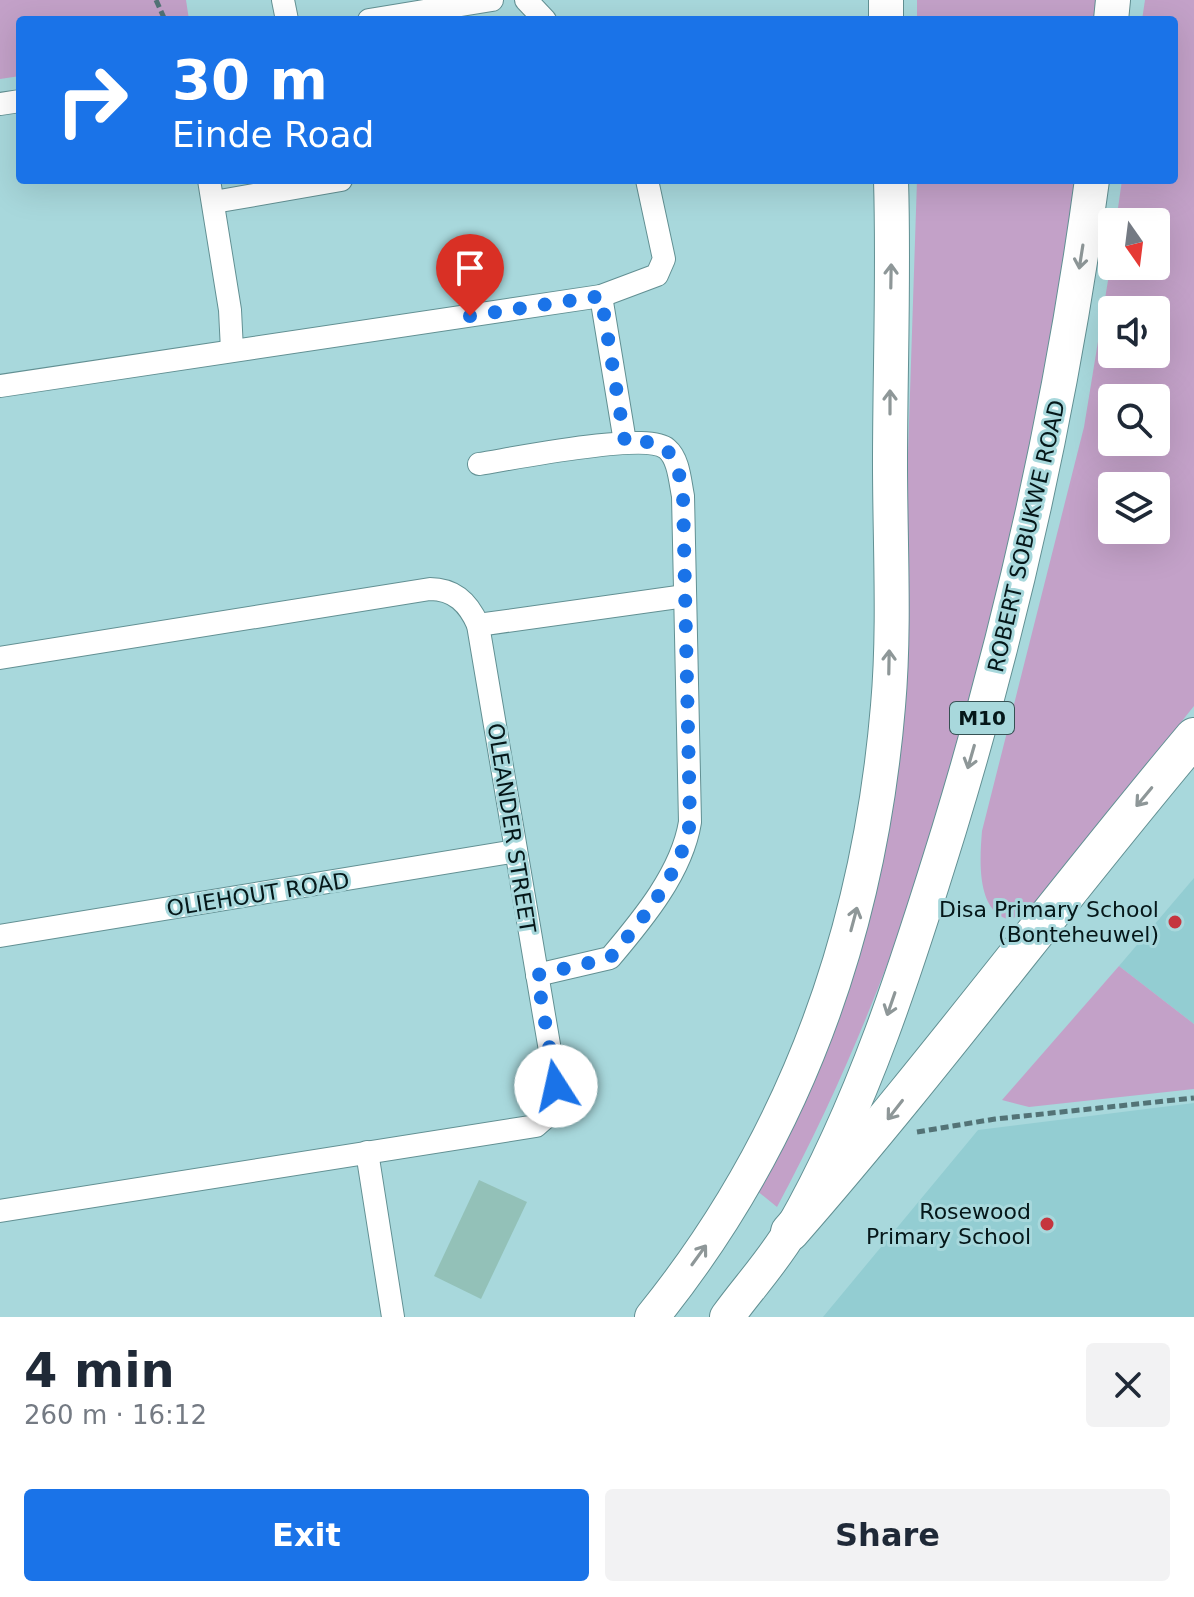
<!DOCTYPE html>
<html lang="en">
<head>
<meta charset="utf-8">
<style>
	body { margin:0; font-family:"DejaVu Sans",sans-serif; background:#f2f2f3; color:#1f2937; height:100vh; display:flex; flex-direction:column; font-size:30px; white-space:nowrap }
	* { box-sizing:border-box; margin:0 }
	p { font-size:26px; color:#747a83 }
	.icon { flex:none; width:44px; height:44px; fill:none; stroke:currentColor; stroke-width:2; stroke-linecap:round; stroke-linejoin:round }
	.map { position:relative; height:1317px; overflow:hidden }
	.panel { display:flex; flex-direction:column; background:#fff; flex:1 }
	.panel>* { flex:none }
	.banner { position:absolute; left:16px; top:16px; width:1162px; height:168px; border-radius:8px; box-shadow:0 8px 32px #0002; background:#1a73e8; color:#fff; overflow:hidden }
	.needle { width:52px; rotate:166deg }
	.fabs { position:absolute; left:1098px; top:208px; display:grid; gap:16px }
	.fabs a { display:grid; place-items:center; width:72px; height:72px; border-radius:8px; background:#fff; box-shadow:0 8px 32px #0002; font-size:40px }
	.pin { position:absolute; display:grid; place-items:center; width:68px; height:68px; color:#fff; margin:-82px -34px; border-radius:50% 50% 50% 0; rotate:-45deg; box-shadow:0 0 8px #0007 }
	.pin .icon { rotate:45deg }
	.me { position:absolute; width:88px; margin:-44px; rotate:350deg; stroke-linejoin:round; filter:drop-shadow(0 0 6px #0008) }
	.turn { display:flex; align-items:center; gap:28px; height:168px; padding:0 24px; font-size:36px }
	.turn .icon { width:104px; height:104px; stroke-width:2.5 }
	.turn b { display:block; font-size:56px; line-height:68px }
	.round { display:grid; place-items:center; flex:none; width:84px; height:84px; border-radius:8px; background:#f2f2f3 }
	.summary { display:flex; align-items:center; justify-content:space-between; height:136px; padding:0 24px }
	h1 { font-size:48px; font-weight:600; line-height:60px }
	.primary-button { display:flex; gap:16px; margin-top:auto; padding:16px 24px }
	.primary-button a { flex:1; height:92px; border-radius:8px; background:#1a73e8; color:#fff; font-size:32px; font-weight:600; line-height:92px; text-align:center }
	.primary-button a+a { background:#f2f2f3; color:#1f2937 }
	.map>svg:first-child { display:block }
</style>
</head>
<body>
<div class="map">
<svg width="1194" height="1317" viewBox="0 0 1194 1317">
	<rect width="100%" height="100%" fill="#a8d8dc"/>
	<!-- built -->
	<g fill="#93cdd2">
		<path d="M1194,878V1024L1119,966Z"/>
		<path d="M1194,1103V1317H823L978,1130Z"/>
	</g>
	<!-- green -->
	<g fill="#c3a1c8" fill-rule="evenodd">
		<path d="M0,0H186L189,20H20V76L0,79Z"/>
		<path d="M917,0H1097L1095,20H917Z"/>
		<path d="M1145,0H1194V706L1062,871L1035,902L1011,920C975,913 980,857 982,831L1084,427L1112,256V266H1156V222H1116L1122,180H1174V20H1142ZM1112,310H1156V354H1112ZM1112,398H1156V442H1112ZM1112,486H1156V530H1112Z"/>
		<path d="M917,180H1076C1025,528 945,895 777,1207L756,1190L812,1081L905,545Z"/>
		<path d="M1119,966L1194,1024V1089L1029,1107L1002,1100Z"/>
	</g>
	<!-- building -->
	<path fill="#93c1b8" d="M479,1180L527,1202L481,1299L434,1276Z"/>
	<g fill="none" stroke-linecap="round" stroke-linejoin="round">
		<!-- minor casing -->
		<g stroke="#629093" stroke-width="24">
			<g id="minor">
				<path d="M283,0L287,20"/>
				<path d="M526,0L545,20"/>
				<path d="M369,20L492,0"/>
				<path d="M0,104L20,101"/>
				<path d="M209,180L230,310L232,350"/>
				<path d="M214,202L341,180"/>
				<path d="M601,296L625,442"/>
				<path d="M0,386L601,296L657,275L664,259L647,180"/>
				<path d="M479,464C512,459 646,431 667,449C679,459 680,482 683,496L690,822C682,872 643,919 610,958L537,975"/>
				<path d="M478,625L685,596"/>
				<path d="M0,658L430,589C455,589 469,604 478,625L556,1086L545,1118L536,1126L0,1211"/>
				<path d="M0,936L516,851"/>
				<path d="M367,1152L393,1317"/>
			</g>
		</g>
		<!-- primary casing -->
		<g stroke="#629093" stroke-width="36">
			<g id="primary">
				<path d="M886,0V20"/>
				<path d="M1111,20L1113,0"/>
				<path d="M652,1317C795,1140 869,932 888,706C895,627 890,544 890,464C890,370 894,275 891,180"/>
				<path d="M727,1317C748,1288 774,1260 792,1229C863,1105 907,966 949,830C1014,617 1062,401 1092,180"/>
			</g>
		</g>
		<!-- motorway casing -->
		<g stroke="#629093" stroke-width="40">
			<path id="motorway" d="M790,1232C930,1072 1057,900 1194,737"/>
		</g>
		<!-- path -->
		<g stroke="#537376" stroke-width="5" stroke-dasharray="8 4" stroke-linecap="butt">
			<path d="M156,0L165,20"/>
			<path d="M917,1132L995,1119L1194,1098"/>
		</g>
		<!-- minor -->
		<use href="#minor" stroke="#fff" stroke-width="22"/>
		<!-- primary -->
		<use href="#primary" stroke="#fff" stroke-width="34"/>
		<!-- motorway -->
		<use href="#motorway" stroke="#fff" stroke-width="38"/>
	</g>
	<!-- one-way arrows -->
	<defs><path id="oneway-shaft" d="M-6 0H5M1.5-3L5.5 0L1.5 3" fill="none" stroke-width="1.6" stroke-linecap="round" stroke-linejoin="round" transform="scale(2)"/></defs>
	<g stroke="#8e9798">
		<use href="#oneway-shaft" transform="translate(1081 257) rotate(99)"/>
		<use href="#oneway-shaft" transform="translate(891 276) rotate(-89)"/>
		<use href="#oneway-shaft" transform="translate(890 402) rotate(-90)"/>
		<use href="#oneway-shaft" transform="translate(889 662) rotate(-89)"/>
		<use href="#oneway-shaft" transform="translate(971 757) rotate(106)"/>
		<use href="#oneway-shaft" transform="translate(1144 797) rotate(130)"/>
		<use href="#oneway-shaft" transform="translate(854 919) rotate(-75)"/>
		<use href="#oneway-shaft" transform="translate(891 1004) rotate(109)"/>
		<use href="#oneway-shaft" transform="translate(895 1110) rotate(128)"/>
		<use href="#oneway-shaft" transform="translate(699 1255) rotate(-54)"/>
	</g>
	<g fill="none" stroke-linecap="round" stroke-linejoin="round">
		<!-- route -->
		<path stroke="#1a73e8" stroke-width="14" stroke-dasharray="0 25.2" d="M470,316L601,296L625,442H650L667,449L679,474L683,496L690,822C682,872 643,919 610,958L537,975L556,1086"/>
	</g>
	<!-- markers -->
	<g fill="#c5353e" stroke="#a8d8dc" stroke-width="3">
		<circle cx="1175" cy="922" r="8"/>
		<circle cx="1047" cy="1224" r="8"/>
	</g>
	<g text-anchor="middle" stroke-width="6" stroke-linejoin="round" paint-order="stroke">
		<!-- shield labels -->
		<rect fill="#a8d8dc" stroke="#365154" stroke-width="2" x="950" y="702" width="64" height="32" rx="6"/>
		<g font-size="20" font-weight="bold" fill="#051719">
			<text x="982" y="725">M10</text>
		</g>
		<!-- street labels -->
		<g font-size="22" fill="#051719" stroke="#a8d8dc">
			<text transform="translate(1026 536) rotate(-77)" y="8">ROBERT SOBUKWE ROAD</text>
			<text transform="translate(512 828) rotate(81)" y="8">OLEANDER STREET</text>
			<text transform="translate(258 894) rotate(-9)" y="8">OLIEHOUT ROAD</text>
		</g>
		<!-- poi labels -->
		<g font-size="22" fill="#051719" stroke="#a8d8dc" text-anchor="end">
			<text x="1159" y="917">Disa Primary School<tspan x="1159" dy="25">(Bonteheuwel)</tspan></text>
			<text x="1031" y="1219">Rosewood<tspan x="1031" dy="25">Primary School</tspan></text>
		</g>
	</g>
</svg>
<div class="fabs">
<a><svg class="needle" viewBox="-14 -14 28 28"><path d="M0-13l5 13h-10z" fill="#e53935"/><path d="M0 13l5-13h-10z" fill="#747a83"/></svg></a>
<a><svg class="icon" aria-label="sound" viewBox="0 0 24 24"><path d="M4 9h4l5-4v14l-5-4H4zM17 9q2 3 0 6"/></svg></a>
<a><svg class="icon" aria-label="search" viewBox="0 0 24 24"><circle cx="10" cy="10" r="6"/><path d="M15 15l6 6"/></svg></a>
<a><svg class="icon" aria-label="layers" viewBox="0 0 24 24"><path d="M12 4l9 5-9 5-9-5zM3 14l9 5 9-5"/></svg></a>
</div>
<div class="pin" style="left:470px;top:316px;background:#d93025"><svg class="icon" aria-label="arrive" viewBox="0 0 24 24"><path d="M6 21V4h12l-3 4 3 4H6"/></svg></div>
<svg class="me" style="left:556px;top:1086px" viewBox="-20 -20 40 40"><circle r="19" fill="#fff"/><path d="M0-13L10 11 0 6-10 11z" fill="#1a73e8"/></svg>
<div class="banner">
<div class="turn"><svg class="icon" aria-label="right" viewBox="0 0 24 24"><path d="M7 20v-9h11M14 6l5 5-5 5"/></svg><div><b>30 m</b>Einde Road</div></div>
</div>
</div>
<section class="panel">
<div class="summary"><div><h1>4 min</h1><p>260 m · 16:12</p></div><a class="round"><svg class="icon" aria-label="close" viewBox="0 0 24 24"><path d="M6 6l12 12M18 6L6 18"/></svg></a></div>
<div class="primary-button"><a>Exit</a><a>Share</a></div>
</section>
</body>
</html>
